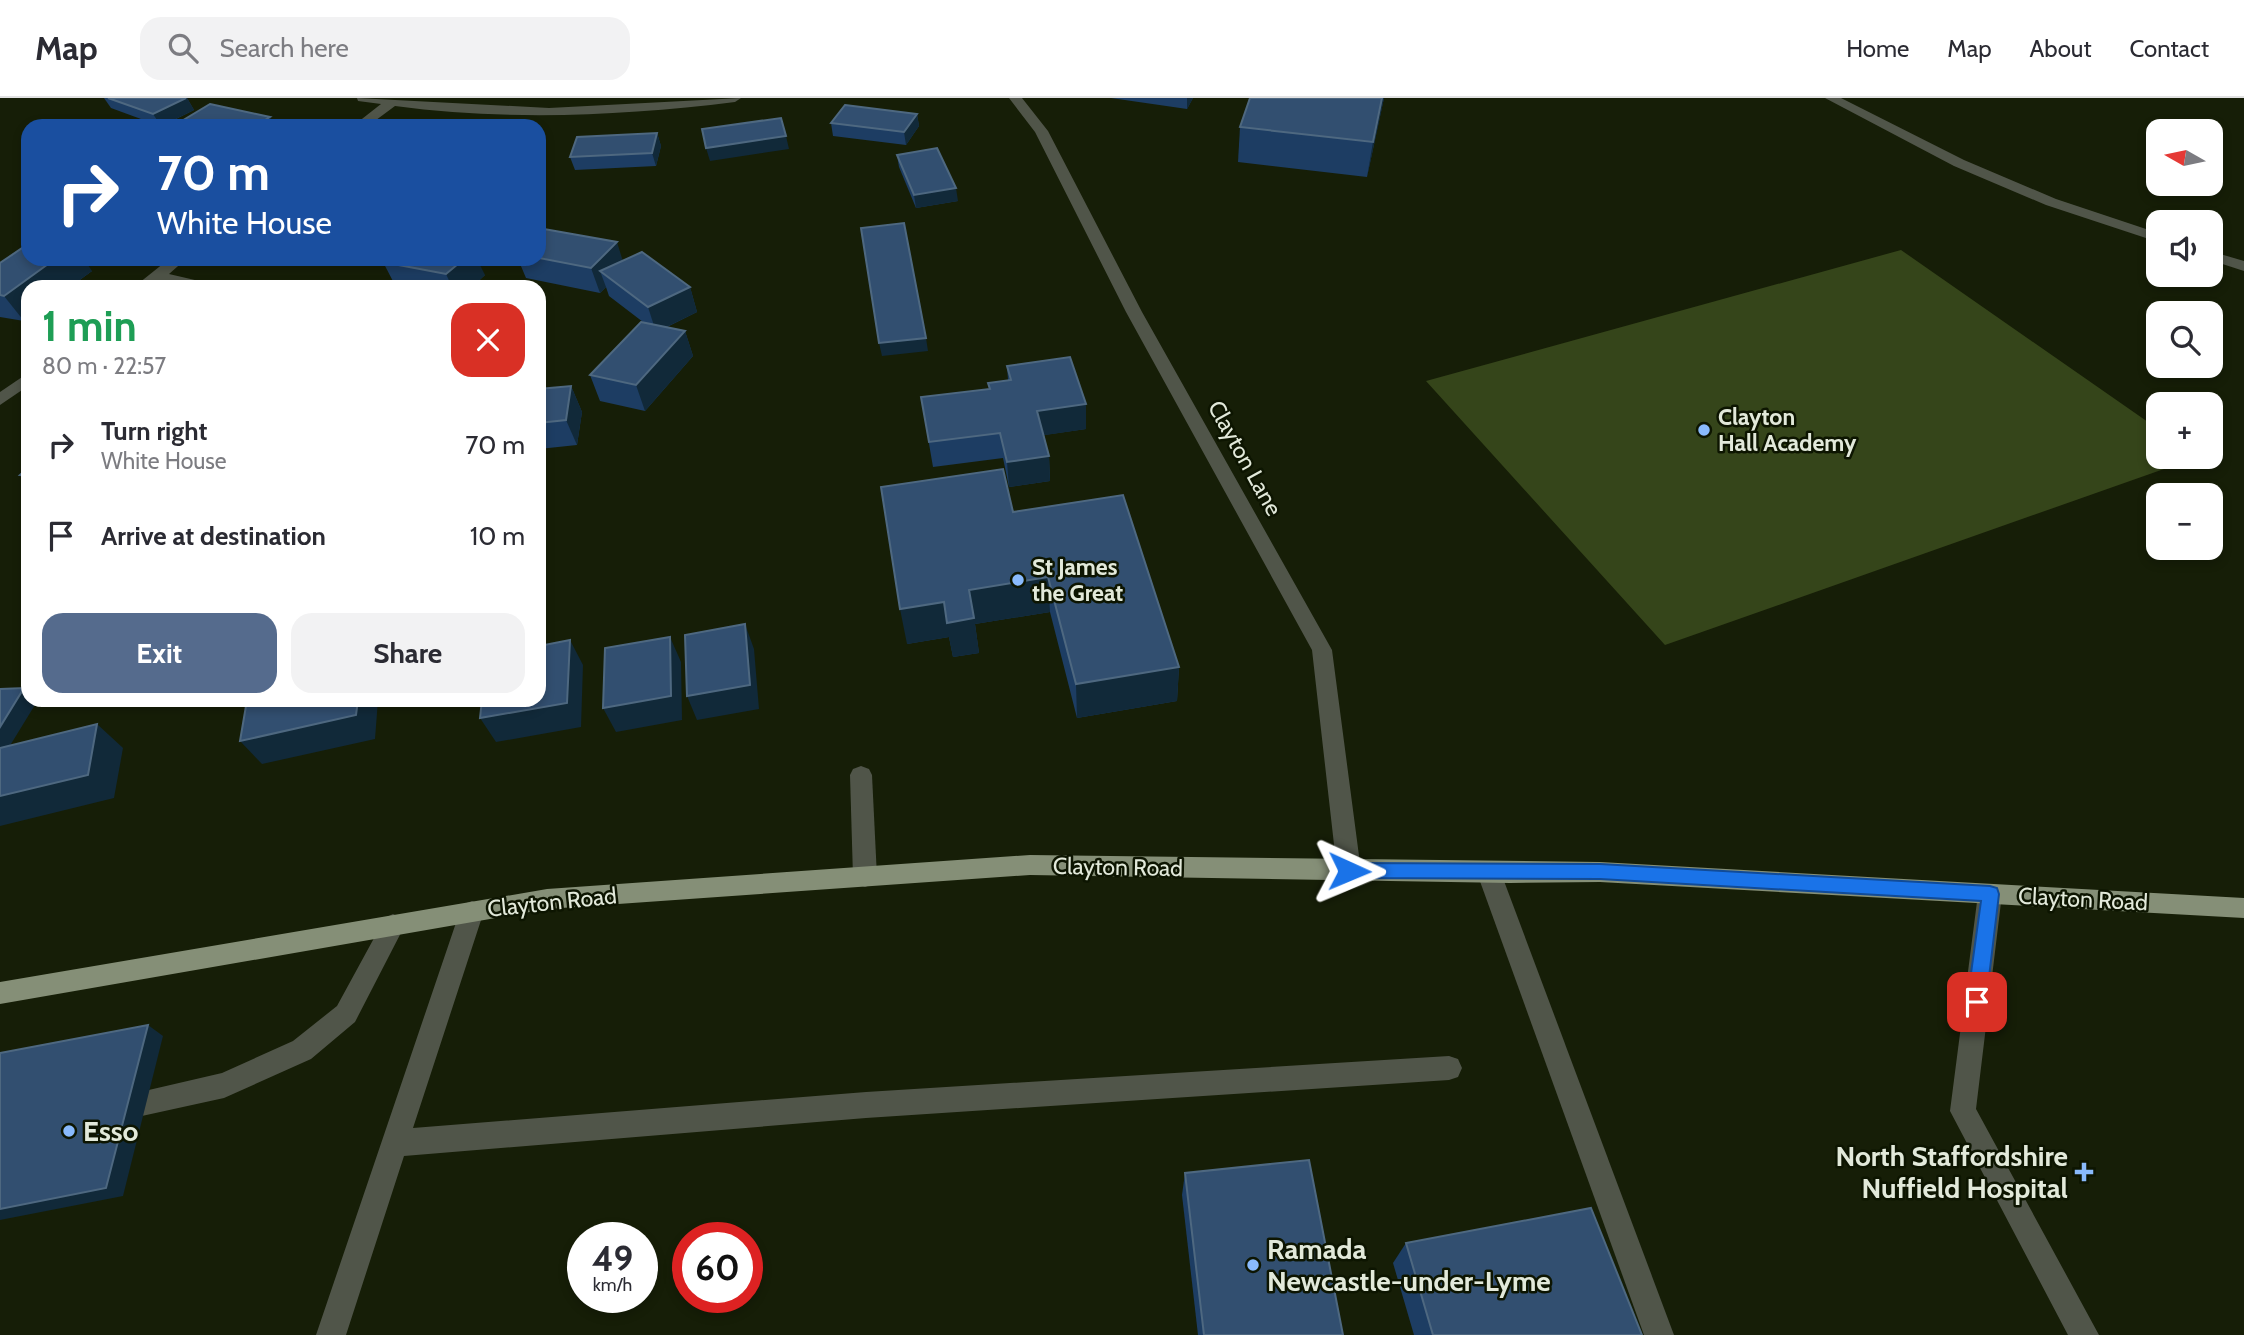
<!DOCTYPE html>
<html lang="en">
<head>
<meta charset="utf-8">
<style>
	body { margin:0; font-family:Cabin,sans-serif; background:#f2f2f3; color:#2b2b33; height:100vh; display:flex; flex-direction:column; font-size:26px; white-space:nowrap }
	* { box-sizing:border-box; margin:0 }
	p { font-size:23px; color:#7c7c81 }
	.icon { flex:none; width:38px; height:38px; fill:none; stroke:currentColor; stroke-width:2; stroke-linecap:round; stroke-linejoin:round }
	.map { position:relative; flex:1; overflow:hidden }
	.side { position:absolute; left:21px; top:182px; width:525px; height:427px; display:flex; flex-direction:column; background:#fff; border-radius:21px; box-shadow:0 4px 10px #0003 }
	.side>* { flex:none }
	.top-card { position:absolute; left:21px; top:21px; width:525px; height:147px; border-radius:21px; box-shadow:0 4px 10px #0003; background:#1a4fa0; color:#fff; overflow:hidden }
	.needle { width:46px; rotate:279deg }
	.buttons { position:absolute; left:2146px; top:21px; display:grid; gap:14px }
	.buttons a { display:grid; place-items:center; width:77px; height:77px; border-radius:14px; background:#fff; box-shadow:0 4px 10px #0003; font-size:35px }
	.speed { position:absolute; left:567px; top:1124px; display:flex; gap:14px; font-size:35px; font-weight:700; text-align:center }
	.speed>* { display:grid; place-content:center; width:91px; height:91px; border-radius:50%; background:#fff; box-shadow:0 4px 10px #0003; line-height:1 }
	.speed small { font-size:18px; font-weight:400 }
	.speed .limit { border:10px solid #d22; background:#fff; color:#111 }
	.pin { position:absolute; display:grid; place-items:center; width:60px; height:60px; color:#fff; margin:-30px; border-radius:14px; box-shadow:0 4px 10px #0006 }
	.me { position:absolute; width:77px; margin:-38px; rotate:91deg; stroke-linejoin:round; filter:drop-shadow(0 0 5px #0008) }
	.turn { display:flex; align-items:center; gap:24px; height:147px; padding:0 21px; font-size:32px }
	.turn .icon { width:91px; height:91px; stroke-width:2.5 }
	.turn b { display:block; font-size:49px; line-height:60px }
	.round { display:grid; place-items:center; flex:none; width:74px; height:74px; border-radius:21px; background:#f2f2f3 }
	.head { display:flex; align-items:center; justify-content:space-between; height:119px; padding:0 21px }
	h1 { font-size:42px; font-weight:700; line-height:52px; color:#1e9e55 }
	.button { display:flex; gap:14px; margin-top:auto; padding:14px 21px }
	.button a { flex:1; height:80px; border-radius:21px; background:#556b8d; color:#fff; font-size:28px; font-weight:700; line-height:80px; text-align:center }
	.button a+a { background:#f2f2f3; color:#2b2b33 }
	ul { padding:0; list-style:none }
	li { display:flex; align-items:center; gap:21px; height:91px; padding:0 21px }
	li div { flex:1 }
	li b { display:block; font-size:26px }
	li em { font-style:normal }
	header { display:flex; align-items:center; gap:42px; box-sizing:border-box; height:98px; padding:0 35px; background:#fff; border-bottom:2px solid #e1e1e2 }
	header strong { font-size:33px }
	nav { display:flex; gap:38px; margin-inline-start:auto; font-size:24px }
	.search { width:490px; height:63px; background:#f2f2f3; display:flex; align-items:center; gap:18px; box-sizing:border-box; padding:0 24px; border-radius:21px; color:#7c7c81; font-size:26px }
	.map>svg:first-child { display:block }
</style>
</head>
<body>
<header>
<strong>Map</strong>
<div class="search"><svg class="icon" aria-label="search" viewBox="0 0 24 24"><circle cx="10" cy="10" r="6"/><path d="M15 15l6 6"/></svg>Search here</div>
<nav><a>Home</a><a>Map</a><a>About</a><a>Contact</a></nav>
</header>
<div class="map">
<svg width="2244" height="1237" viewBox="0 0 2244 1237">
	<rect width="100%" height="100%" fill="#161e07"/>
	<!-- green -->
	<path fill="#35451a" d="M1901,152L2158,331V359H2198L1665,547L1426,283Z"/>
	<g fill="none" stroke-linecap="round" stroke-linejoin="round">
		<!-- minor -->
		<g fill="#505549" fill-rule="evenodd">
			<path d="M357,0L549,10L741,0L735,4C622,18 508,23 395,8L368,28H353L381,6L358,3Z"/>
			<path d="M1009,0H1022L1048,33L1142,214L1332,552L1361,773L1357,780L1349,783L1341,780L1337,773L1312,552L1126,214L1035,34Z"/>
			<path d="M1825,0H1841L1964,62L2056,101L2158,135V144L2046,107L1954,68Z"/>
			<path d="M2210,153L2244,163V173L2210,162Z"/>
			<path d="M169,161H186L169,176L212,186L215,189H186L159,183L152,189H134Z"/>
			<path d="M28,275V288L0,307V294Z"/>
			<path d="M861,668L869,671L872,677L877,779L873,786L865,789L857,786L853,779L850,677L853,671Z"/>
			<path d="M1489,765L1497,768L1501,775L1674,1237H1644L1477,775L1481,768Z"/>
			<path d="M1990,786L1998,789L2002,796L1976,1011L2099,1237H2068L1950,1013L1978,796L1982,789Z"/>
			<path d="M472,803L480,806L484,813L413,1030L866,994L1449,958L1458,961L1462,970L1458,979L1449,982L866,1020L404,1058L346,1237H316L460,813L464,806Z"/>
			<path d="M393,816L401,820L405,827L355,924L311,961L224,1000L119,1023L110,1019L106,1010L110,1001L222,975L293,943L337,908L385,820Z"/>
		</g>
		<!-- major -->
		<path fill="#858f77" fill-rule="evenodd" d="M1030,757L1600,764L2244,800V820L1600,784L1510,785L1030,777L547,811L0,906V884L547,791Z"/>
	</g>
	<!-- wall -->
	<g fill="#1d3d63">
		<path d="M104,0H187L194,12L162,28H160L111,10Z"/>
		<path d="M1111,0H1193L1187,11Z"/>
		<path d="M1384,0L1367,79L1238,64L1240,29Z"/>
		<path d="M917,16L919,28L906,47L833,38L831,25Z"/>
		<path d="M180,24L275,28H182Z"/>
		<path d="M657,35L661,48L656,68L575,72L570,59Z"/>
		<path d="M897,57L958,103L916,110L899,69Z"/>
		<path d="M539,135L623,162L690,189L697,214L667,229L685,233L693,258L645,313L600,303L590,277L643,224L609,198L606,189L600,195L526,180L518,161H539Z"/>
		<path d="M285,161H325L322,164Z"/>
		<path d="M383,164L485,177L472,189H396Z"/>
		<path d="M0,165L92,173L24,223L0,219Z"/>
		<path d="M1007,268L1086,306V331L1044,337L1049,358L1050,383L1009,389L1003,360L933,369L921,299L989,291L988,285L1008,282Z"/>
		<path d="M571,288L582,314L577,347L539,351V291Z"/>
		<path d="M28,370V386L20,377Z"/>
		<path d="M1013,414L1179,569L1177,603L1077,620L1050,514L975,526L979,555L953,559L949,539L907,546Z"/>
		<path d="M1185,1075L1343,1237H1198L1182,1097Z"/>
		<path d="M1406,1145L1642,1237H1414L1393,1165Z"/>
	</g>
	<!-- shaded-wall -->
	<g fill="#112939">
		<path d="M187,0L194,12L161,28L153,16Z"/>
		<path d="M1187,0H1193L1187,11Z"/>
		<path d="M1382,0H1384L1367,79L1373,44Z"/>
		<path d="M917,16L919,28L906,47L904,34Z"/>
		<path d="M270,19L275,28H255Z"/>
		<path d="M657,35L661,48L656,68L652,55Z"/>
		<path d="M786,38L789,51L710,63L706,50Z"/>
		<path d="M956,90L958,103L916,110L914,97Z"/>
		<path d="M617,144L625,170L600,173L606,189L600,195L591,170Z"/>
		<path d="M55,161H84L92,173L70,189H28V220L24,223L4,198Z"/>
		<path d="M464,161H477L485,177L472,189H452L446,176Z"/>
		<path d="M690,189L697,214L656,234L648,209Z"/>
		<path d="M685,233L693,258L645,313L636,287Z"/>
		<path d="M926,240L928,253L882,258L879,245Z"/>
		<path d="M571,288L582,314L577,347L566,322Z"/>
		<path d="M1086,306V331L1039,338L1037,313Z"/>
		<path d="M1049,358L1050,383L1009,389L1007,364Z"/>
		<path d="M1048,479L1050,514L975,526L979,555L953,559L949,539L907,546L900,511L969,492Z"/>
		<path d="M745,526L754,551L759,611L697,622L687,598Z"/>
		<path d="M670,539L681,564L682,622L616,634L603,610Z"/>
		<path d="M570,542L583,567L581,629L496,644L480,620Z"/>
		<path d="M1179,569L1177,603L1077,620L1076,586Z"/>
		<path d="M24,590L28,594V602H38L3,659L0,657V629Z"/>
		<path d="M358,602H378L375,641L262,666L240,643Z"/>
		<path d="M97,626L123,650L114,700L0,728V698Z"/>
		<path d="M148,927L163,938L123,1098L0,1122V1111Z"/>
	</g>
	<!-- building -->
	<g fill="#324f70" stroke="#4e6880" stroke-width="2">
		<path d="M108,0H186L153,16Z"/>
		<path d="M1250,0H1382L1373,44L1240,29Z"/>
		<path d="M210,6L270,19L255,28H198L180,24Z"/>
		<path d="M845,7L917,16L904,34L831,25Z"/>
		<path d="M781,20L786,38L706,50L702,31Z"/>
		<path d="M657,35L652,55L570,59L577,39Z"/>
		<path d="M937,50L956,90L914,97L897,57Z"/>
		<path d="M904,125L926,240L879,245L861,130Z"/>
		<path d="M544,131L617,144L591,170L539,160V135Z"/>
		<path d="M28,146V161H55L4,198L0,197V165Z"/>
		<path d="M642,154L690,189L648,209L600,173Z"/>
		<path d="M386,161H464L446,176L383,164Z"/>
		<path d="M641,224L685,233L636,287L590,277Z"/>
		<path d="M1070,259L1086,306L1037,313L1049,358L1007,364L1000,335L929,344L921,299L990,291L988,285L1011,282L1007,268Z"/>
		<path d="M571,288L566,322L539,325V291Z"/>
		<path d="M28,370V378L20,377Z"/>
		<path d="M1003,371L1013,414L1123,397L1179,569L1076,586L1048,479L969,492L974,520L947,525L944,504L900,511L881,389Z"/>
		<path d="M745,526L750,587L687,598L685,537Z"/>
		<path d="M670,539L671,598L603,610L605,550Z"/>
		<path d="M570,542L567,605L480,620L482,602H539V548Z"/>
		<path d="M24,590L0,629V591Z"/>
		<path d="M247,602H358L356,617L240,643Z"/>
		<path d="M97,626L88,677L0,698V650Z"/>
		<path d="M148,927L106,1090L0,1111V955Z"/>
		<path d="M1309,1062L1343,1237H1204L1185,1075Z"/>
		<path d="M1591,1110L1642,1237H1433L1406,1145Z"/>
	</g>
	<!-- route -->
	<path fill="#1a73e8" stroke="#114b97" stroke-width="2" d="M1349,765L1600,766L1990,788L1997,790L1999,796L1986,904L1983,910L1977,913L1970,910L1967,904L1981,803L1600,781L1349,780L1343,778L1341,773L1343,767Z"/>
	<!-- markers -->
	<g fill="#89bafc" stroke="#0d1501" stroke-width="2.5">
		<circle cx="1704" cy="332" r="7"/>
		<circle cx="1018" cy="482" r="7"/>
		<circle cx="69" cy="1033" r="7"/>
		<path d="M2080.5 1063.5h7v7h7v7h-7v7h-7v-7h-7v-7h7z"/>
		<circle cx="1253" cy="1167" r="7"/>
	</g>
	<g text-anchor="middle" stroke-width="5" stroke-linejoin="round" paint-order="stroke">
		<!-- poi labels -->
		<g font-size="23" font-weight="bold" fill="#e2e9da" stroke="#0d1501" text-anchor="start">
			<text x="1718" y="327">Clayton<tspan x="1718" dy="26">Hall Academy</tspan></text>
			<text x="1032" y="477">St James<tspan x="1032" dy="26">the Great</tspan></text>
		</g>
		<!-- street labels -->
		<g font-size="23" fill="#e2e9da" stroke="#0d1501">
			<text transform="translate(1245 360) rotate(61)" y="8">Clayton Lane</text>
			<text transform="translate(1118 769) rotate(1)" y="8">Clayton Road</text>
			<text transform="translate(2083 801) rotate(3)" y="8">Clayton Road</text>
			<text transform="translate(552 804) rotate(-6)" y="8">Clayton Road</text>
		</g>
		<!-- near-poi labels -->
		<g font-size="28" font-weight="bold" fill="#e2e9da" stroke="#0d1501" text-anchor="start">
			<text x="83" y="1043">Esso</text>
			<text x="2068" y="1068" text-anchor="end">North Staffordshire<tspan x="2068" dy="32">Nuffield Hospital</tspan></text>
			<text x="1267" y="1161">Ramada<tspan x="1267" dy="32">Newcastle-under-Lyme</tspan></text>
		</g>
	</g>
</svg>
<div class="buttons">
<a><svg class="needle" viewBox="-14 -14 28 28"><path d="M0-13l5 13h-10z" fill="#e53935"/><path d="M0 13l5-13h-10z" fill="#7c7c81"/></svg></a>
<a><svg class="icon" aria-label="sound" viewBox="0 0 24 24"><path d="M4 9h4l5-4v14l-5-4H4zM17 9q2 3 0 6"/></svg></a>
<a><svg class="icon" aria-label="search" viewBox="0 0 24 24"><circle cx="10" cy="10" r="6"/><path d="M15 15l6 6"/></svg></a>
<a>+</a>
<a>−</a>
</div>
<div class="speed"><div>49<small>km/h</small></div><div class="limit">60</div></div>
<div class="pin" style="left:1977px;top:904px;background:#d93025"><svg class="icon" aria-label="arrive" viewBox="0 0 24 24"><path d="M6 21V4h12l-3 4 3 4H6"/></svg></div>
<svg class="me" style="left:1349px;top:773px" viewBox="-20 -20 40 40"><path d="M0-17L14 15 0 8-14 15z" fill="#1a73e8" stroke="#fff" stroke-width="4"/></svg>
<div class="top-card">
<div class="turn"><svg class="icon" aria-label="right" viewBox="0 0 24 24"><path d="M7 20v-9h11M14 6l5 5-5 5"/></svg><div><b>70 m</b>White House</div></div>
</div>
<section class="side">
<div class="head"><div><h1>1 min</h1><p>80 m · 22:57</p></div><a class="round" style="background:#d93025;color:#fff"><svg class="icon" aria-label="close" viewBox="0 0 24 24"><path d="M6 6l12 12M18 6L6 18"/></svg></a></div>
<ul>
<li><svg class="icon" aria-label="right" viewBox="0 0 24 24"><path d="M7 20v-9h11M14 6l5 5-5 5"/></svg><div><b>Turn right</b><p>White House</p></div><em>70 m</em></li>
<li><svg class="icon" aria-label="arrive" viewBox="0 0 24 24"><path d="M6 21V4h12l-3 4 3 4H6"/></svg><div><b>Arrive at destination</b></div><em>10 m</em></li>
</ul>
<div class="button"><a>Exit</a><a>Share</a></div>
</section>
</div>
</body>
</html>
